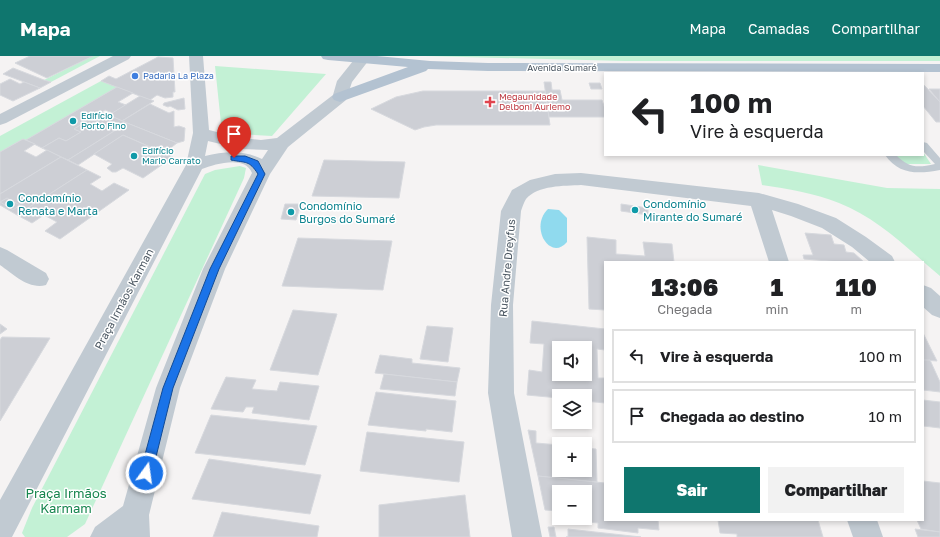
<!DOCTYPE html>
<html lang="pt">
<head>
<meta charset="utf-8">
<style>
	body { margin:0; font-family:"Golos Text",sans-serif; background:#f2f2f2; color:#202124; height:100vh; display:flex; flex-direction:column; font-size:15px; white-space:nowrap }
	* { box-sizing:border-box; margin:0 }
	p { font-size:13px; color:#757577 }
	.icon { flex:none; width:22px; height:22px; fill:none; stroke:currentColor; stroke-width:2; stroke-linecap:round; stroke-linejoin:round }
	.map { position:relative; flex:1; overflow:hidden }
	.drawer { position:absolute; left:604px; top:205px; width:320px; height:260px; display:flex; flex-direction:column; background:#fff; border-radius:0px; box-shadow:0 2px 6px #0003 }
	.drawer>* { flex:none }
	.banner { position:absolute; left:604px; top:16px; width:320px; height:84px; border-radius:0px; box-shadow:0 2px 6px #0003; background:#fff; color:#202124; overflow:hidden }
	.tools { position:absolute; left:552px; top:285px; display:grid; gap:8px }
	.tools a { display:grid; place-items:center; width:40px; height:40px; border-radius:0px; background:#fff; box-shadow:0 2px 6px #0003; font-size:20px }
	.pin { position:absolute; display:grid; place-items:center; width:34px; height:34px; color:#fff; margin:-41px -17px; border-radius:50% 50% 50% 0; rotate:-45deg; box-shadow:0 0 4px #0007 }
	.pin .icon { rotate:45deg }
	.me { position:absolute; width:44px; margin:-22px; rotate:14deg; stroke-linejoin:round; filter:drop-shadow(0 0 3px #0008) }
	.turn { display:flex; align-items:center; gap:14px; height:84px; padding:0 20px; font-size:18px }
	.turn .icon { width:52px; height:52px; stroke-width:2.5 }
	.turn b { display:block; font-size:28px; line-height:34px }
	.eta { display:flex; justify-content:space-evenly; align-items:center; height:68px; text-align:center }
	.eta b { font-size:24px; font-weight:800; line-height:28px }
	.primary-button { display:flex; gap:8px; margin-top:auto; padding:8px 20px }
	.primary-button a { flex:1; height:46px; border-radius:0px; background:#0f766e; color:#fff; font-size:16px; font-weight:800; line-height:46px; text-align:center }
	.primary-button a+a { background:#f2f2f2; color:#202124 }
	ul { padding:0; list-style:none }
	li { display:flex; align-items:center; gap:12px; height:54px; margin:0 8px 6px; padding:0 12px; border:2px solid #e0e0e0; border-radius:0px }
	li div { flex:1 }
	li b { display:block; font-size:15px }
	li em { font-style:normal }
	header { display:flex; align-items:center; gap:24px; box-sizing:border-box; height:56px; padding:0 20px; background:#0f766e; color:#fff }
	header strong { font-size:19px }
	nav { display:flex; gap:22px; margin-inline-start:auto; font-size:14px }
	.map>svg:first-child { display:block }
</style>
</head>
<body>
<header>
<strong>Mapa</strong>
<nav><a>Mapa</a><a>Camadas</a><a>Compartilhar</a></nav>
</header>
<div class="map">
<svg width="940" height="481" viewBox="0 0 940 481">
	<rect width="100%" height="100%" fill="#f5f3f3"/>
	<!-- green -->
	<g fill="#c3f1d5">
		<path d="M93,0H100L51,26L44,24Z"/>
		<path d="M425,0H940V5H625Z"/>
		<path d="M215,10L326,18L272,80L222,77Z"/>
		<path d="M101,25L117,31L26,84L23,83L0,96V80Z"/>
		<path d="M923,96L931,108H900L892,99H923Z"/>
		<path d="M758,109L887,132L940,133V220C909,194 878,162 839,147C814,137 788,133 762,129Z"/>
		<path d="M240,110L246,112L244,122L85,468L67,481H25L22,477L32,452L205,118L215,114Z"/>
	</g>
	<!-- water -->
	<path fill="#90daee" d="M548,153L559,154L567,162V186C550,206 529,171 548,153Z"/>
	<!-- building -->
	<g fill="#cdcfd5" stroke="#d7d9de" fill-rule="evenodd">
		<path d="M30,0H93L47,22L15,7Z"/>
		<path d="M158,1L173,2L175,36H173V41L165,42L157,39L150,44L101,25L109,20L116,23Z"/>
		<path d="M13,12L44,24L51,26L40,32L3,18Z"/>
		<path d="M10,23L20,28L24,26L40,32L13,45L0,39V28Z"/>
		<path d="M544,26H551L552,34H560L562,44H602L605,53V61H549Z"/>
		<path d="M589,27H600L602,33H591Z"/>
		<path d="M923,28L940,46V66H936L923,50Z"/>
		<path d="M117,31L133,37L118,46L126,49L113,57L105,54L74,73L81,76L66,85L59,82L42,92L26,84Z"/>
		<path d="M929,33H940V46Z"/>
		<path d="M423,35H545L550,69H436L424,71L415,74L371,53L396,41Z"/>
		<path d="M140,40L154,45L122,65L109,59Z"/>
		<path d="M184,42L185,53L178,54L170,50L168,51L163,49L164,47Z"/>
		<path d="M150,48L169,57L174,55V71L179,70L185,72L184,85L177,87L122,65Z"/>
		<path d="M102,56L127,67L68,104L42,92L59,82L66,85L81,76L74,73Z"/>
		<path d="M127,67L177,87L164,97L123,79L78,109L68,104Z"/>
		<path d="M123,79L125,80L173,101L143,122L123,112L116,116H112L107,112L112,108L94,98Z"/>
		<path d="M23,83L35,88L24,95L36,101L47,94L61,101L0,138V96Z"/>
		<path d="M61,101L87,114L17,159L0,149V138Z"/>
		<path d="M324,104L405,106L399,142L312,140Z"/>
		<path d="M87,114L101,121L90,128L102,135L114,127L129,134L60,183L45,175L57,166L44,159L32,167L17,159Z"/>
		<path d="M7,142L20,149L13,154L0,146Z"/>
		<path d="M285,148H301L296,164L281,163Z"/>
		<path d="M621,148L648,152V159L621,155Z"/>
		<path d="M805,177L831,179L834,188L844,189L846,196L854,197L864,206H841L804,203L803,199H813Z"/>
		<path d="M587,181L616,184V198L645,200L643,186L672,188L674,206H605V254L589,253Z"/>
		<path d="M298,182L392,185L383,234L282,230Z"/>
		<path d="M293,254L337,258L318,319L270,314Z"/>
		<path d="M532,265L605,273V294L597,293L598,322H605V347L585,345V340H559V342L527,339L529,314L542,316L544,288L530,287ZM559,292H585V318H559Z"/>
		<path d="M0,268L7,273L0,278Z"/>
		<path d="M427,270L453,272L448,306L420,303Z"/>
		<path d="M923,277L937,305L923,304Z"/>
		<path d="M2,281L50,282L0,365V284Z"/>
		<path d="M380,299L412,303V307L460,312L457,326L375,317Z"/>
		<path d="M923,304H930L940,326V336L923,334Z"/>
		<path d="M384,318L457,326L455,340L380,333Z"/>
		<path d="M226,321L256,324L252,333L277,335L280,326L319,330L309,364L252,357L254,351H246L243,356L211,353Z"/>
		<path d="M376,336L456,345L452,376L426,373V375L368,369Z"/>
		<path d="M923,344L940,346V372L923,370Z"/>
		<path d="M211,359L317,370L305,409L195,397Z"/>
		<path d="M528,374L536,375V387L559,389V414H585V392L596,393L597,426L538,420Z"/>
		<path d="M367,376L464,386L459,426L360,415Z"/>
		<path d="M209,403L321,419L310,458L192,443Z"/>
		<path d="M538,420L605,427V464H658L659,474L638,472V477L598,472V467L559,463V455L545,454ZM559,436H585V462H559Z"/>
		<path d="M923,425L940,427V476L921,473L917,464H923Z"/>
		<path d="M465,439L470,481H379V449Z"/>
		<path d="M222,456L319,470L317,481H213Z"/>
		<path d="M718,464H818L823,481H737V478L720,477Z"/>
		<path d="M548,471H554L556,481H550Z"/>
		<path d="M568,473L641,481H566H568Z"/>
		<path d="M915,473L940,476V481H918Z"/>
	</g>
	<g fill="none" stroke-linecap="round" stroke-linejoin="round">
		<!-- lane -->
		<path fill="#c1cad2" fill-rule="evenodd" d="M923,86L927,87L940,102V114C918,118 899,119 885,99H896C909,112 917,112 935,108L923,95Z"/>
		<!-- street -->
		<g fill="#c1cad2" fill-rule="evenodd">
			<path d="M113,0H131L129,3L6,67L0,69V58Z"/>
			<path d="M189,0H203L209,74L241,82L261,84L277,82L333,39L337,25L357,0H372L352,26L346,44L288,91L270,118L225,213L180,332L149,459L150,481H90L95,471L123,450L156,332L203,213L252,117C245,99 215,108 202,113L12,481H0V444L186,109L193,77ZM208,85L241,93L268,94L262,103C244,94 225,95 205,100Z"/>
			<path d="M581,117L759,137L798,148L836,162L866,181L892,200L895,206H870L852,191L822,172L791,160L772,154L789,206H769L751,150L581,129C564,130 538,129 526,143C524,146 522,152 521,155L513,249L514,337L542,481H512L488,337L491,249L501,155L512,134L530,124L555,118Z"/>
			<path d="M0,191L7,194L46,217L49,223L46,229C29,234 13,218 0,209Z"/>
			<path d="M923,229L931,232L940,240V262L932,259L923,251Z"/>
			<path d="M847,464H877L883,481H853Z"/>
		</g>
		<!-- primary -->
		<path fill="#b3c2d1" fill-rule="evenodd" d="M321,0H377L430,5L488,7L940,8V16L488,15L428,13L426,15L340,46L334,44L332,41L334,38L408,11L328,4L323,3Z"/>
	</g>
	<!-- route -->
	<path fill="#1a73e8" stroke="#114b97" d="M231,100H245L258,105L265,118L219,213L173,332L152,417L150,421L146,423L142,421L140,417L163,332L210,213L258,118C249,104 246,107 231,104Z"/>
	<!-- markers -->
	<circle fill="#3f7fe0" stroke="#fff" stroke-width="1.5" cx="135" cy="20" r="4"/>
	<path fill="#e0444e" stroke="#fff" stroke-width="1.5" d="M488 40h4v4h4v4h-4v4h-4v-4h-4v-4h4z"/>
	<g fill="#0f9aa8" stroke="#fff" stroke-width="1.5">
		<circle cx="73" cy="65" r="4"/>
		<circle cx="134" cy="100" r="4"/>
		<circle cx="10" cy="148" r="4"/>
		<circle cx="635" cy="154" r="4"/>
		<circle cx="291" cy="156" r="4"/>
	</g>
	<g text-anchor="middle" stroke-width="3" stroke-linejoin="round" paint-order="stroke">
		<!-- far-street labels -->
		<g font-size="9" fill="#4a5661" stroke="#fff">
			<text x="562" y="15">Avenida Sumaré</text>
		</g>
		<!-- far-shop labels -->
		<g font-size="9" fill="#366cbe" stroke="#fff" text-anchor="start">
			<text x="143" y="23">Padaria La Plaza</text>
		</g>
		<!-- far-health labels -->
		<g font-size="9" fill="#be3a42" stroke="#fff" text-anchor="start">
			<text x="499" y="44">Megaunidade<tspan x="499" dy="10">Delboni Auriemo</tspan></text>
		</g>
		<!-- far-culture labels -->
		<g font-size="9" fill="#0d838f" stroke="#fff" text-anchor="start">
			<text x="81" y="63">Edifício<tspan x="81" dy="10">Porto Fino</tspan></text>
			<text x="142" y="98">Edifício<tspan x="142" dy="10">Mario Carrato</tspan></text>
		</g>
		<!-- culture labels -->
		<g font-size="11" fill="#0d838f" stroke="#fff" text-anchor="start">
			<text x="18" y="146">Condomínio<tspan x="18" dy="13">Renata e Marta</tspan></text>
			<text x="643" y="152">Condomínio<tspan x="643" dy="13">Mirante do Sumaré</tspan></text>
			<text x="299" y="154">Condomínio<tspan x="299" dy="13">Burgos do Sumaré</tspan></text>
		</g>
		<!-- street labels -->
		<g font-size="11" fill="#4a5661" stroke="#fff">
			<text transform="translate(507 212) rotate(-85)" y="4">Rua Andre Dreyfus</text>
			<text transform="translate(124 243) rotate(-62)" y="4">Praça Irmãos Karman</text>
		</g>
		<!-- near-park labels -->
		<g font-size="13" fill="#17864f" stroke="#fff">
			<text x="66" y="442">Praça Irmãos<tspan x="66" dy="15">Karmam</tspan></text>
		</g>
	</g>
</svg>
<div class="tools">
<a><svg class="icon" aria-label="sound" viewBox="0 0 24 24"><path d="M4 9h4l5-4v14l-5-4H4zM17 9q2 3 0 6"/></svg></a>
<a><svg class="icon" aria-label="layers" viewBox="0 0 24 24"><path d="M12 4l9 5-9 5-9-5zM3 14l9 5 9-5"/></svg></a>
<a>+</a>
<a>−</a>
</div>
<div class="pin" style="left:234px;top:102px;background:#d93025"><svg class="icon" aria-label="arrive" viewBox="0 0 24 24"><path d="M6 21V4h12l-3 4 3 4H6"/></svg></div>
<svg class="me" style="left:146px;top:417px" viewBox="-20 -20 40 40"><circle r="17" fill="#1a73e8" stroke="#fff" stroke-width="3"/><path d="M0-11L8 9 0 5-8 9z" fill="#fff"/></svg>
<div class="banner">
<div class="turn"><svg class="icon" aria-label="left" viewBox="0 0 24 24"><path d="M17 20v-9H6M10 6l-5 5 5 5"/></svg><div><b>100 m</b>Vire à esquerda</div></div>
</div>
<section class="drawer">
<div class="eta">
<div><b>13:06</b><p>Chegada</p></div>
<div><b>1</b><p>min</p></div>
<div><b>110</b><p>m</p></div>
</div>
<ul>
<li><svg class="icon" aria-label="left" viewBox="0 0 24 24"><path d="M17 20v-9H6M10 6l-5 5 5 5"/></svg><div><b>Vire à esquerda</b></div><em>100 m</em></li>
<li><svg class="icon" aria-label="arrive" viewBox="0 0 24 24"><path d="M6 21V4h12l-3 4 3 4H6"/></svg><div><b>Chegada ao destino</b></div><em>10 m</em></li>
</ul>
<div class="primary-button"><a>Sair</a><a>Compartilhar</a></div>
</section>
</div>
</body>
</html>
